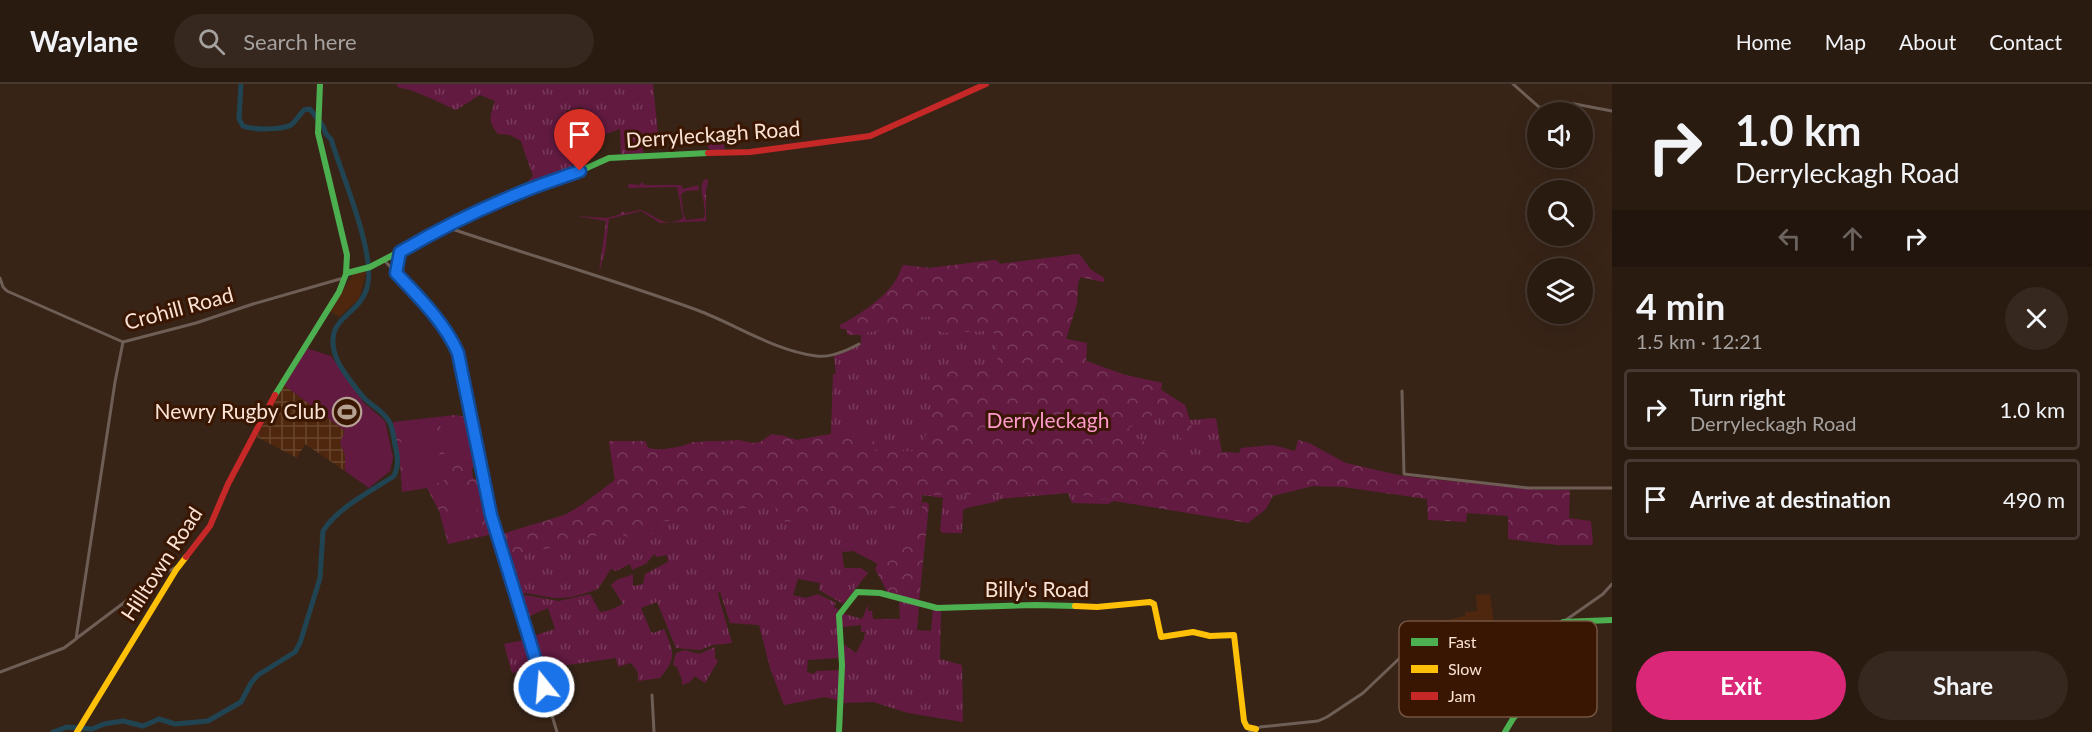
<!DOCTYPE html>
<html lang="en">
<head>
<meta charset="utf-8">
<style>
	body { margin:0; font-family:Lato,sans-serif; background:#36281f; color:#f1f3f6; height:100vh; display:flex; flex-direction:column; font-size:22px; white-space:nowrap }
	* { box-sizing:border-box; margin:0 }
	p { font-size:20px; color:#a5a19f }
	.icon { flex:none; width:33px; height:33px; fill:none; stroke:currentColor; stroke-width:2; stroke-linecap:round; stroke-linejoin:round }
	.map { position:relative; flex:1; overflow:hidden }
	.details { display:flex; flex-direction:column; background:#2a1b11; width:480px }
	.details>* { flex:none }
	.hud { background:#2a1b11; color:#f1f3f6; overflow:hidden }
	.buttons { position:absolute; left:1527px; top:18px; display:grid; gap:12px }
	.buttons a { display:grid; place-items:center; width:66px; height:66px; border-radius:50%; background:#2a1b11; box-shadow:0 6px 24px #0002,0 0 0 2px #463931; font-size:30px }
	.pin { position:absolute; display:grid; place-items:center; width:51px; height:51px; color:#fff; margin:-62px -26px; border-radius:50% 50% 50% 0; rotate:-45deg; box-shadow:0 0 6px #0007 }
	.pin .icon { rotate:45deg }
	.me { position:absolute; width:66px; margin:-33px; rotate:343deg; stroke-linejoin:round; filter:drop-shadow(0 0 4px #0008) }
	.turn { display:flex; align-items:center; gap:21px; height:126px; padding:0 24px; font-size:27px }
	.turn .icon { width:78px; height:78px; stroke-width:2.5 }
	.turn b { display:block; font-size:42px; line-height:51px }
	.lanes { display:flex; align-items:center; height:57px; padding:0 24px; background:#0003; justify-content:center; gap:30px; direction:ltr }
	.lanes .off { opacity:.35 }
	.round { display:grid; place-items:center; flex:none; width:63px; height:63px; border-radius:32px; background:#36281f }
	.overview { display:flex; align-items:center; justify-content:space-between; height:102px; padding:0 24px }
	h1 { font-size:36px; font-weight:700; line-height:45px }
	.action { display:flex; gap:12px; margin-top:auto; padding:12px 24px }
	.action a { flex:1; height:69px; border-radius:36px; background:#db2777; color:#fff; font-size:24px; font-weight:700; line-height:69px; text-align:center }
	.action a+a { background:#36281f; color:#f1f3f6 }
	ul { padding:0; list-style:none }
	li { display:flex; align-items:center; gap:18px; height:81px; margin:0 12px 9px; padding:0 12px; border:3px solid #463931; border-radius:6px }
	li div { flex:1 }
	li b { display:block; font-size:22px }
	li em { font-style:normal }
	header { display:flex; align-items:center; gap:36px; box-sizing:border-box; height:84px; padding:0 30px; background:#2a1b11; border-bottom:2px solid #463931 }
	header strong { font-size:28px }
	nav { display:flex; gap:33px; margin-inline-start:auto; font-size:21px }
	.search { width:420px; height:54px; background:#36281f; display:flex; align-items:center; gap:15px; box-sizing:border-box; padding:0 21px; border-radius:33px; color:#a5a19f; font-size:22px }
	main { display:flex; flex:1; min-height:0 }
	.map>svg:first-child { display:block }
</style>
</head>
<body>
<header>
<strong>Waylane</strong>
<div class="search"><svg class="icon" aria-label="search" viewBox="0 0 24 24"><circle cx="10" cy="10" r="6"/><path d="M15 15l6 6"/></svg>Search here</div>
<nav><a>Home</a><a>Map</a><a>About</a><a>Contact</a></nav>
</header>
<main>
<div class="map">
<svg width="1612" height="648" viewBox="0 0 1612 648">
	<defs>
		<pattern id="industrial-grid" width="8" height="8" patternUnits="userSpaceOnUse" patternTransform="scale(1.5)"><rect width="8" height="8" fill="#4f270e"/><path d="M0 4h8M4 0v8" fill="none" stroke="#694630"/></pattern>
		<pattern id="grass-tufts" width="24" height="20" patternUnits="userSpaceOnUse" patternTransform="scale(1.5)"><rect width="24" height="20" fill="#621a41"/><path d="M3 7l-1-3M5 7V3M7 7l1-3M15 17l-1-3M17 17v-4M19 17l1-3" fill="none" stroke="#793b5c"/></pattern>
		<pattern id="park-crowns" width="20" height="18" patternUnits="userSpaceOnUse" patternTransform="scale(1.5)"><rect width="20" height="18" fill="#621a41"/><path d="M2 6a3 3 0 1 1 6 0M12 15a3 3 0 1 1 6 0" fill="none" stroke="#793b5c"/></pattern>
	</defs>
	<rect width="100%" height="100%" fill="#382417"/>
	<!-- built -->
	<g fill="#4f270e">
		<path d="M367,186L359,215L339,233L330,227L353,190Z"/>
		<path d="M1490,510L1494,540L1468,543L1466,541L1439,547L1438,538L1465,532V528L1477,527L1476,511Z"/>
	</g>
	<!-- industrial -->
	<path fill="url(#industrial-grid)" d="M284,301L346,347L340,359L345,371V387L305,360L297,374L257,353Z"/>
	<!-- grass -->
	<g fill="url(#grass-tufts)">
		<path d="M396,0H653L658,50L641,52L643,69L621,70L620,45L595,54L582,23L566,27L573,84L570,89L518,107L533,92C529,80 524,69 521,57L510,51L498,50C487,36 490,33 495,17L480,11L456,26C444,21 410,3 399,4Z"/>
		<path d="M699,45L720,47L725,66L713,67L709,65Z"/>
		<path d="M708,95L707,104H706V137L660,139L641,127L609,135L605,168L599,189L606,137L577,132L607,134L621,130V127L625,129L641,126C656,132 665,145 683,134L677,103L628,104L629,100L640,101L642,98L645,101H681L683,105L698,101L699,106L686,107L681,110L683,129L686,136L704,134C708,121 697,106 704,96Z"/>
		<path d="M1079,170L1091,186L1104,194V198L1080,193L1078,199L1077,219L1066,255L1087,259L1086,277L1125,291L1162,299L1161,306L1185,321L1190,336L1216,334L1222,369L1219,370L1240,437L1114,417L1108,420L1072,419L1068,409L999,415V417L967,424L963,426L962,449H943L940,447L943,414L922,411L920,433L927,437L925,453L884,468L878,480L853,467L842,468L844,484H861L868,489L843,520L819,506L820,499L798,495L793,511L806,514L818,510L836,519L834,523L839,526L837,533L841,569L839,574L808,576L807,588L814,590L816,587L841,586L840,617L825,613L784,621L770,584L759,541L730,539L720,508L718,509L719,514L732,559L713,561L700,566L676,564L657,518L641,524L651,548L653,549L664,545C674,568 677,574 660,594L638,597C639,589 637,584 630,579L618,583L616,574L540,585L530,553L555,545L548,524L525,534L521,530L517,513L525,511L559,517L590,510L600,528L610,526L623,520L611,501C618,493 626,494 633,490V502L643,500L645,490L668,478L667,471L657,473L654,470L647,479L632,486L630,480L616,487L611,485L598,505C587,509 572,514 560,514C545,514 531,508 516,509L499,451L565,431L582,421L615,396L609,357H645L648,364C669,369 687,358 709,357C718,357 728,357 737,356C743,356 749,360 756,359C762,358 767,354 772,350L797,356L831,350L833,290H836L834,272L861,260V251H848L846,245H841L840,241C856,234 884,214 894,199C898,194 900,187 903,181L929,184L996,176L1000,180Z"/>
		<path d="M903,517L919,522L917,546L931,547L933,525L941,527L940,575L962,581L963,638L908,629L873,618L842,619V559L856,569L864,554L865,548H861V541L843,543L840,540L841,529L862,535L868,521V527H872L873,535H900L899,518Z"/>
		<path d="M525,556L528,558L536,585L512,589L504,560Z"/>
		<path d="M715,563V574L718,577L705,599L695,592L690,598L682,601V596L677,583L673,581L676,569L684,566L699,570Z"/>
	</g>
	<!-- park -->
	<g fill="url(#park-crowns)">
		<path d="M1079,170L1091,186L1104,194V198L1080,193L1078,199L1077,219L1066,255L1087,259L1086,277L1125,291L1162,299L1161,306L1185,321L1195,354L1190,357L1180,354L1171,340L1153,331L1128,344L1134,353L1161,365L1185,380L1225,368L1239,369L1241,364L1273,361L1295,367L1298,356L1309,359L1346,379L1403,392L1539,406H1570L1569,434L1591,437L1593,461H1558L1508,455V432L1467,429L1466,438L1428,436L1427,415L1343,403L1313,402L1273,412L1266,425L1248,439L1068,409L922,411L921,420L869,427L854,423L819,425V430L798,438L778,437L775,422L719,426L662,438L664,448L624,453L622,445L506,475L499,451L565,431L582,421L615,396L609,357H645L648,364L658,366L678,364L693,358H728L739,356L752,359L760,358L769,352L781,351L797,356L832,350L852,349L874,357L875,367H918L928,346L934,319L928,286L998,283L996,250L987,247L939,249L932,232L880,242V247L848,251L846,245H841L840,241C856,234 884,214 894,199C898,194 900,187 903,181L929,184L996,176L1000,180Z"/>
		<path d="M455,331L467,333L476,381L472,385L473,394L480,397L493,450L448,460L439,427L427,404L402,408L400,380L393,338Z"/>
		<path d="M922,418L928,419L929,421L919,517L888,509L875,485C878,480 880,472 884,468C899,450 921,446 922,418Z"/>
	</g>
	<!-- pitch -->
	<g fill="#621a41">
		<path d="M306,264L331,272L364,319L385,337L393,373L390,387L369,404L345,387V371L340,359L345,347L284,301L295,285Z"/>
		<path d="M466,334L473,377L446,381L440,339Z"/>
		<path d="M434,336L444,398L408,403L399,342Z"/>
		<path d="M473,404L481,449L454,455L445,409Z"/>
	</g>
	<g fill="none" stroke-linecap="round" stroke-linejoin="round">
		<!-- river -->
		<path stroke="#214452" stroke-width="5" d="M53,648L67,643L92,645L104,640L123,637L143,642L159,635L175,640L208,637L241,618L251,599L258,591L295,568L300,559L320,494L323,447C337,424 371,407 394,392C399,381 398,373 395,361C394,354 393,346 390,339C384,327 373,323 364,314C357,306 339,283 336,273C322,233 358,234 367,204C377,171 341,89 331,55L326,50L323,42L310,25L304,26C300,30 296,37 291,41C282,46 253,46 243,42L239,35L241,0"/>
		<!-- street -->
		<g stroke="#6e5e55" stroke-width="3">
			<path d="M1513,0L1539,23L1545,24L1561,19L1575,20L1612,27"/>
			<path d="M446,143C529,171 614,196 697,226C737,241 773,266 816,272C830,274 846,267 859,260"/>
			<path d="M384,176C409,204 443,235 458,269L491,431L557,648"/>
			<path d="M396,189L400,168"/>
			<path d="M0,194L3,203L7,207L123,258L196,239L253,220L340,195H345"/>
			<path d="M1402,307L1404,390L1528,404H1612"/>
			<path d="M77,554L158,493L178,482"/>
			<path d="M0,588L64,564L76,555L115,298L123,258"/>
			<path d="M652,611L654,648"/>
			<path d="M1249,648L1260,643L1318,637L1327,633L1363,609L1424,551L1483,542L1563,538L1603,510L1612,500"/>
		</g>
		<!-- fast -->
		<g stroke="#4caf50" stroke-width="6">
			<path d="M347,189L370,183L471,130L523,107L580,87L609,74L708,69"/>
			<path d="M275,311L339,208L346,190L347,171L318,49L320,0"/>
			<path d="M839,648L842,581L839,531L857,508L880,509L937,524L1036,521L1075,522"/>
			<path d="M1505,648L1514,633L1535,618L1540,585L1551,546L1563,538L1612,536"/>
		</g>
		<!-- slow -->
		<g stroke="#ffc107" stroke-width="6">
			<path d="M1075,522L1097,523L1150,518L1154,520L1161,553L1193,548L1210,552L1234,551L1244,637L1247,643L1256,645"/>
			<path d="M77,648L176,486L186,473"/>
		</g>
		<!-- jam -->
		<g stroke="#c62828" stroke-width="6">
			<path d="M708,69L750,68L870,52L986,0"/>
			<path d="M186,473L210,442L228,400L275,311"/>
		</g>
	</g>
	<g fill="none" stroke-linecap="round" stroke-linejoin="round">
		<!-- route casing -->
		<g stroke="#114b97" stroke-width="15">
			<path id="route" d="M544,603L491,431L458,269C445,239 418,212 396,189L400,168C439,145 480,125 522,108C541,100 561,94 580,87"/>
		</g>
		<!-- route -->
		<use href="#route" stroke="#1a73e8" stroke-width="10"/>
	</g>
	<!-- icons -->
	<defs>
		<g id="stadium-ring" transform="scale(1.5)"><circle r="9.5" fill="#391601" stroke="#b6a092" stroke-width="1.5"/><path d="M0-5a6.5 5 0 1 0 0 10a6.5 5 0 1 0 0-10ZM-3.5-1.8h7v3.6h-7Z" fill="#b6a092"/></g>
	</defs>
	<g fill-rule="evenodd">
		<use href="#stadium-ring" x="347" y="328"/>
	</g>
	<g text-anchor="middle" stroke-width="6" stroke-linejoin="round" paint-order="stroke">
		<!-- street labels -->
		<g font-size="21" fill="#fae2d5" stroke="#391601">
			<text transform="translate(713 51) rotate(-4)" y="7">Derryleckagh Road</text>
			<text transform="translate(179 225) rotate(-15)" y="7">Crohill Road</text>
			<text transform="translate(162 480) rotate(-57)" y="7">Hilltown Road</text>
			<text x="1037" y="513">Billy's Road</text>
		</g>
		<!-- poi labels -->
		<g font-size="21" fill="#fae2d5" stroke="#391601" text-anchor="end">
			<text x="326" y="335">Newry Rugby Club</text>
		</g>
		<!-- park labels -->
		<g font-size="21" fill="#fe9acc" stroke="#391601">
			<text x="1048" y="344">Derryleckagh</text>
		</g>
	</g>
	<!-- legend -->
	<rect x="1399" y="537" width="198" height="96" rx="9" fill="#391601" stroke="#735341" stroke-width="1.5"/>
	<rect x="1411" y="554" width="27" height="8" fill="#4caf50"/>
	<rect x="1411" y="581" width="27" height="8" fill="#ffc107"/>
	<rect x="1411" y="608" width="27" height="8" fill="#c62828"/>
	<g font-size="16" fill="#fae2d5">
		<text x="1448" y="564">Fast</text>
		<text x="1448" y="591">Slow</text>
		<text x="1448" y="618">Jam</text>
	</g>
</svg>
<div class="buttons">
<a><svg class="icon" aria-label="sound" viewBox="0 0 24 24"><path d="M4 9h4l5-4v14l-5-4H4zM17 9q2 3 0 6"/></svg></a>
<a><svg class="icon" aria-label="search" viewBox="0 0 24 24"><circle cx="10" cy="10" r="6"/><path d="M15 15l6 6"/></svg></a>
<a><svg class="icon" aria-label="layers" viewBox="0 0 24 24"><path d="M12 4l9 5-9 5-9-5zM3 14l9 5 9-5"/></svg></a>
</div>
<div class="pin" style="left:580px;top:87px;background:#d93025"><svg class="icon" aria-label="arrive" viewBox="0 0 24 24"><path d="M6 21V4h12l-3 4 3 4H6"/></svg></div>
<svg class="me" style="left:544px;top:603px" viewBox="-20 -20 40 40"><circle r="17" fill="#1a73e8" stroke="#fff" stroke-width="3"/><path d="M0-11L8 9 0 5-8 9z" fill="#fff"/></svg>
</div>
<section class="details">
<div class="hud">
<div class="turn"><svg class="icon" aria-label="right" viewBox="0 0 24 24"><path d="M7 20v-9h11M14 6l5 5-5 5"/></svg><div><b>1.0 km</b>Derryleckagh Road</div></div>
<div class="lanes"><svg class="icon off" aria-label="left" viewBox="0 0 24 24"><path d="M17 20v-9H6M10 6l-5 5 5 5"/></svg><svg class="icon off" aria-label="ahead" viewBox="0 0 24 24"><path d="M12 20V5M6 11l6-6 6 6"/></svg><svg class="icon" aria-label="right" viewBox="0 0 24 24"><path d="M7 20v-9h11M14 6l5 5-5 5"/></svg></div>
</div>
<div class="overview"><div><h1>4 min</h1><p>1.5 km · 12:21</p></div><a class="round"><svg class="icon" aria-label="close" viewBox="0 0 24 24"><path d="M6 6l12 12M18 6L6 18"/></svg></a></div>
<ul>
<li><svg class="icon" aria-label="right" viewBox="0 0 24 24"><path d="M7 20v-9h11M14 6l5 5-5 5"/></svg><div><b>Turn right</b><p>Derryleckagh Road</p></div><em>1.0 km</em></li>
<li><svg class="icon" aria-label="arrive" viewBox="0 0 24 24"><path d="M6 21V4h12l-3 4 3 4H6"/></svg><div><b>Arrive at destination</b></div><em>490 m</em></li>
</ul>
<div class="action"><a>Exit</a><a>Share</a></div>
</section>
</main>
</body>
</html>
